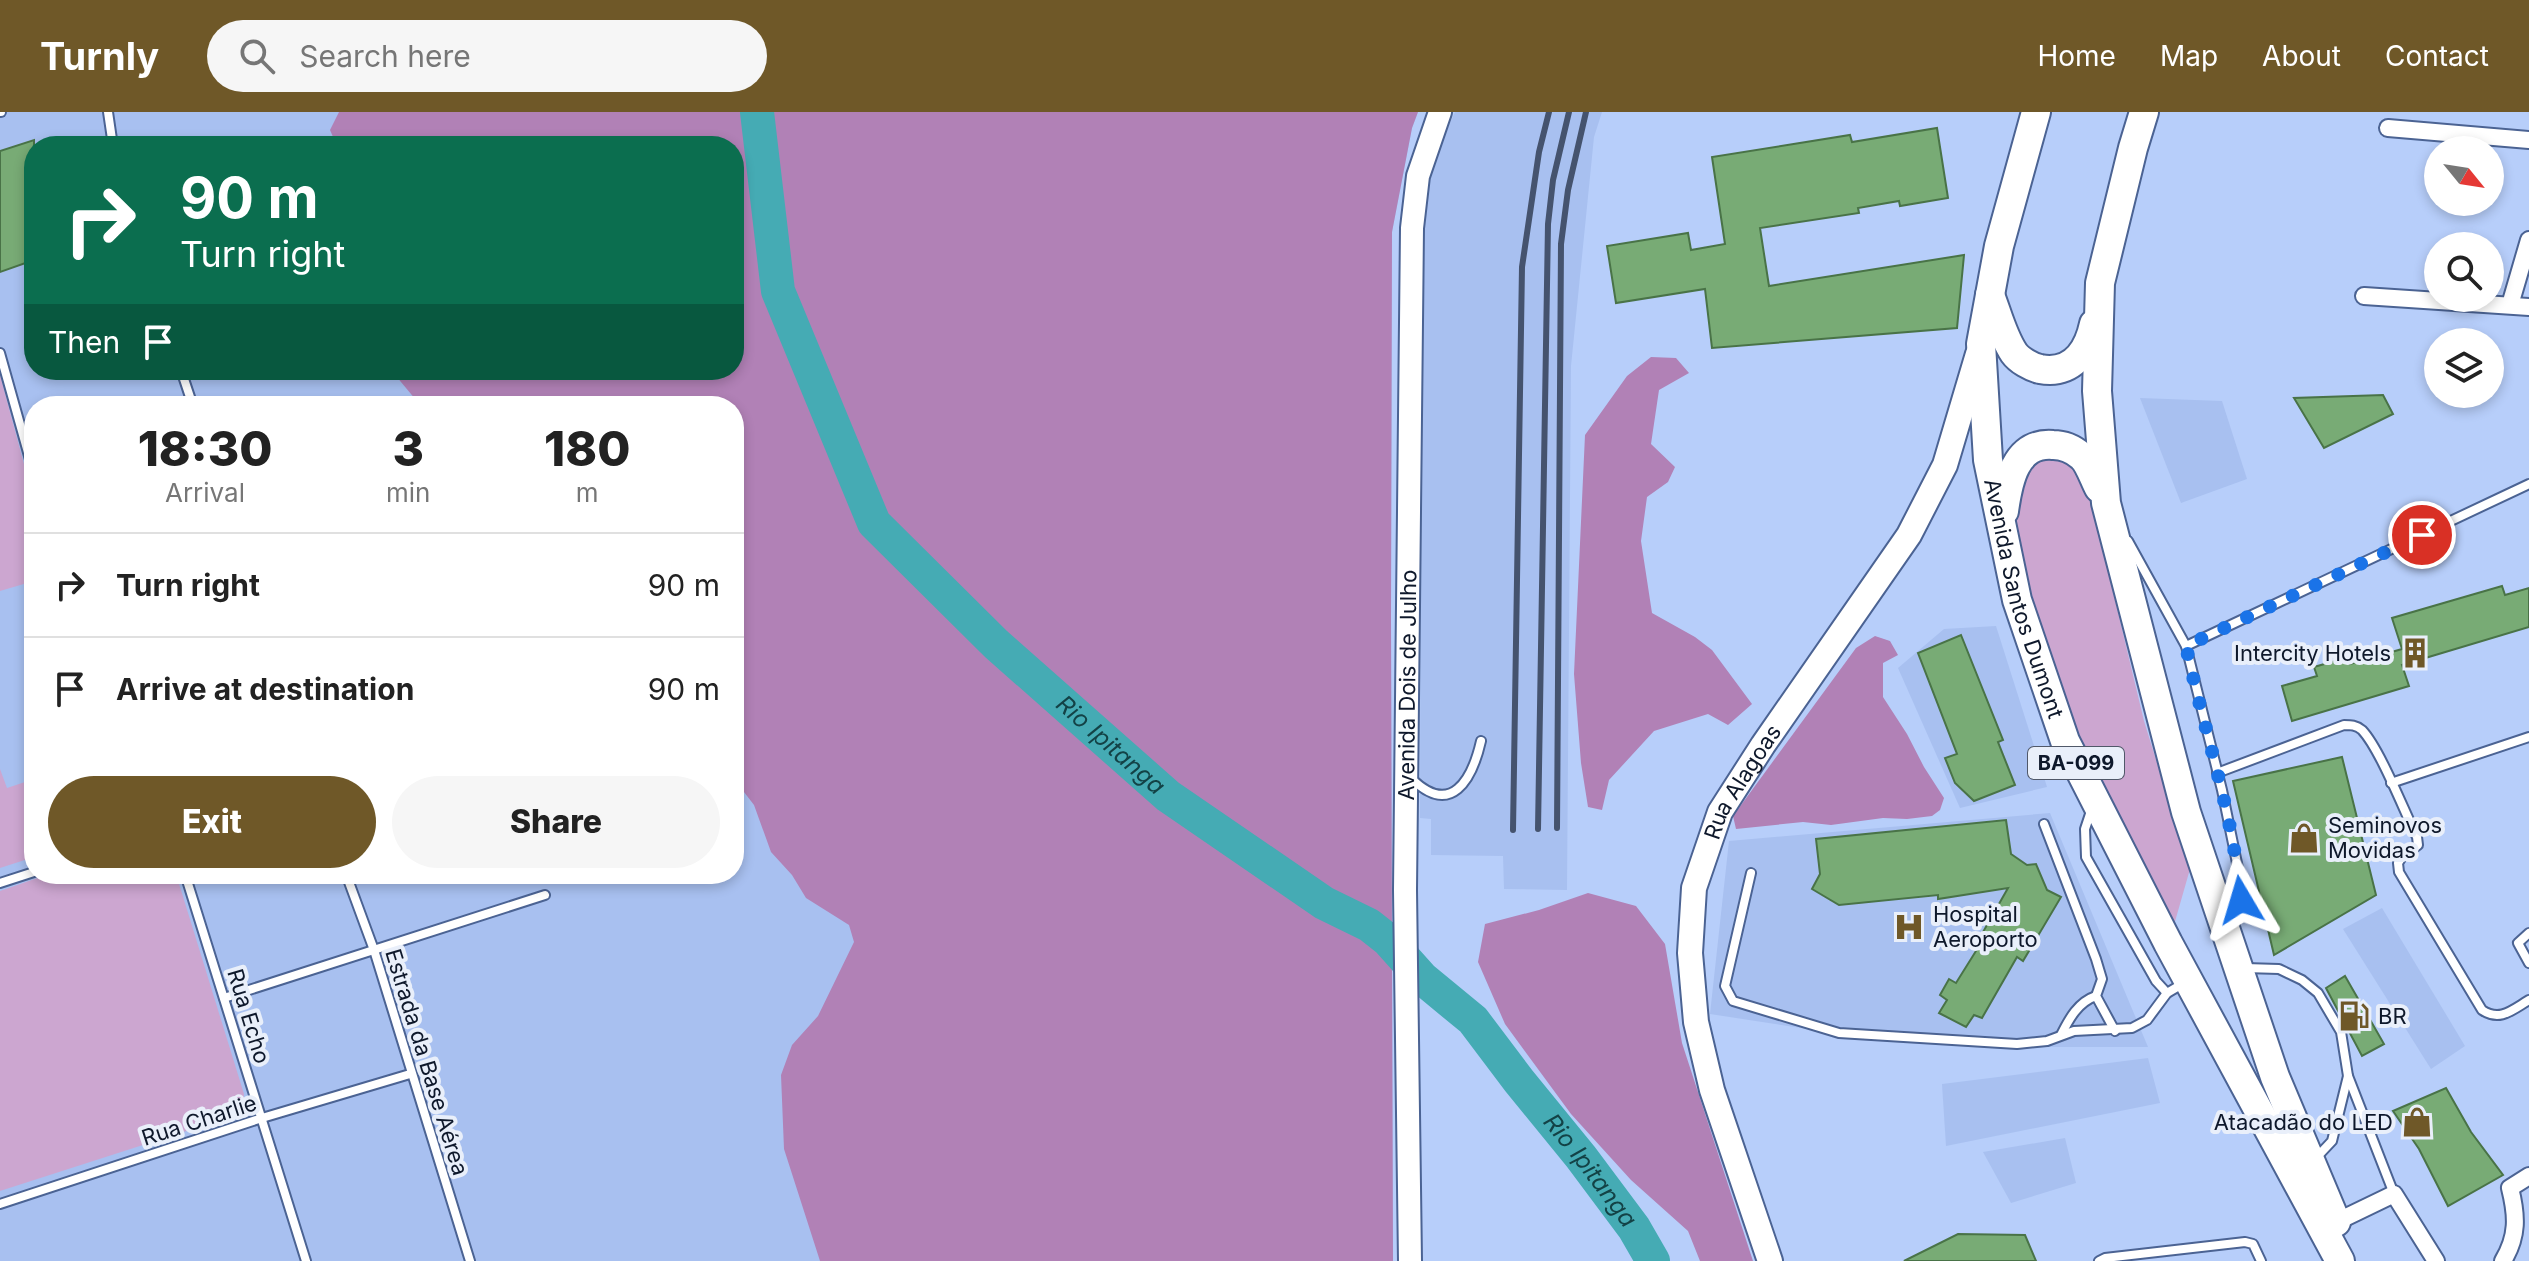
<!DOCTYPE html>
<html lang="en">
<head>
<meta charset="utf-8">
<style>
	body { margin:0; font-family:Inter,sans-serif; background:#f6f6f6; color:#222; height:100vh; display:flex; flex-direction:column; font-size:30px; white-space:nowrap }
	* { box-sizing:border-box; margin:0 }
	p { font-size:26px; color:#767676 }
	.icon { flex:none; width:44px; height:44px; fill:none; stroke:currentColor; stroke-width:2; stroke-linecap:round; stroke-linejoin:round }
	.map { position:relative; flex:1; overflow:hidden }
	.sheet { position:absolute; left:24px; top:284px; width:720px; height:488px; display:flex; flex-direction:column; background:#fff; border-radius:32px; box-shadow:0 4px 12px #0003 }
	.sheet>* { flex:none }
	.hud { position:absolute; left:24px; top:24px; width:720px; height:244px; border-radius:32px; box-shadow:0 4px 12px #0003; background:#0b6e4f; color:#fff; overflow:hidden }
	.needle { width:52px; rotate:120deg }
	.fabs { position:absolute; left:2424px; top:24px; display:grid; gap:16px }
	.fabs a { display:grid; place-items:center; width:80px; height:80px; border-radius:50%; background:#fff; box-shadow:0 4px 12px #0003; font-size:40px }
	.pin { position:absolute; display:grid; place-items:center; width:68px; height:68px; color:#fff; margin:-34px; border:4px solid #fff; border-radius:50%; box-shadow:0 2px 8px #0007 }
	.me { position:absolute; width:88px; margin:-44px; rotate:353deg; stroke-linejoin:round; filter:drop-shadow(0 0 6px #0008) }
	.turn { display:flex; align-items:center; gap:28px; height:168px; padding:0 24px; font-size:36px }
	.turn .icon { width:104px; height:104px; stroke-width:2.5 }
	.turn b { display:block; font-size:56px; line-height:68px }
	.then { display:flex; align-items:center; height:76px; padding:0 24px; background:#0003; gap:16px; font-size:30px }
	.eta { display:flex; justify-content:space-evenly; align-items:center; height:136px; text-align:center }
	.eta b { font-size:48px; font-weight:800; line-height:56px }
	.button { display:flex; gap:16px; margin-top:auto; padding:16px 24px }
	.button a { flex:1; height:92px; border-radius:48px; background:#6f5828; color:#fff; font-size:32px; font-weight:800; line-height:92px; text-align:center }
	.button a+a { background:#f6f6f6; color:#222 }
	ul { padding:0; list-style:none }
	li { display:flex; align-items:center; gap:24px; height:104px; padding:0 24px; border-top:2px solid #e0e0e0 }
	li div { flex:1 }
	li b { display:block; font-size:30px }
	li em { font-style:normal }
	header { display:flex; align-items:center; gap:48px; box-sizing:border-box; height:112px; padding:0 40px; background:#6f5828; color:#fff }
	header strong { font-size:38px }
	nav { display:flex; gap:44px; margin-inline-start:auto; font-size:28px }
	.search { width:560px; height:72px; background:#f6f6f6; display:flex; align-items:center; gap:20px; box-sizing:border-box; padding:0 28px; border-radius:44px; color:#767676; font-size:30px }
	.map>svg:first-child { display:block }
</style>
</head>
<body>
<header>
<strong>Turnly</strong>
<div class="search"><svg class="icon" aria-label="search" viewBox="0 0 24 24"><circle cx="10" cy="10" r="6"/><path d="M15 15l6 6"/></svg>Search here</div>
<nav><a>Home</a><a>Map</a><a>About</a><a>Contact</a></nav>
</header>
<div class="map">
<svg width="2529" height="1149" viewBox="0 0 2529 1149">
	<rect width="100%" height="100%" fill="#b7cefa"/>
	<!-- built -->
	<g fill="#a8c0f0" fill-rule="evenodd">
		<path d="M0,0H1418L1412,16L1392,120L1391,508L1393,1149H0ZM34,34H734V258H34ZM34,294H734V762H34Z"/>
		<path d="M1455,0H1602L1594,25L1571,254L1567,778L1504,777L1503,744L1431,743V707L1420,706L1421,102L1437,39Z"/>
		<path d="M2140,286L2222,289L2247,367L2181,391Z"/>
		<path d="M1996,514L2047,675L1960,696L1898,556L1944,517Z"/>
		<path d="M2050,701L2148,935H2042L1873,927L1710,902L1729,729Z"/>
		<path d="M2382,796L2465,934L2431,957L2343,817Z"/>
		<path d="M2148,946L2160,991L1946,1034L1942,972Z"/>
		<path d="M2065,1026L2076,1071L2011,1091L1983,1040Z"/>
	</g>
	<!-- green -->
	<g fill="#cca6d0">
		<path d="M0,263L28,367L34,379V469L0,479Z"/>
		<path d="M2040,342L2063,345L2076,360L2092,392L2144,609L2190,757L2172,820L2081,635L2053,562L2030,476L2014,399L2026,352Z"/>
		<path d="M0,657L7,676L34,667V745L0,756Z"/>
		<path d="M49,762H176L244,982L243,992L233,1004L0,1079V779Z"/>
	</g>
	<!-- forest -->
	<g fill="#b181b6">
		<path d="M339,0H1418L1412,16L1392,120L1391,508L1393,1149H820L784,1037L781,963L792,933L818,904L854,830L849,813L806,786L792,763L771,740L754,693L734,667V294H421L391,258H734V34H337L330,18Z"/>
		<path d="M1651,245L1676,246L1689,261L1659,278L1651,332L1675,355L1668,370L1647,385L1641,429L1652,501L1695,525L1712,538L1752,592L1728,613L1708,602L1654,619L1609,668L1602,698L1588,695L1581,651L1574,562L1585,323L1627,264Z"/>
		<path d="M1875,524L1890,529L1898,543L1883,551V585L1907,622L1924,655L1944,686L1940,698L1932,704L1907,707L1883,706L1831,713L1803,710L1736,717L1733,704L1856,536Z"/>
		<path d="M1588,781L1636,794L1665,832L1682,931L1753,1149H1700L1688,1119L1631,1068L1571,1002L1505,912L1478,850L1485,812L1539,798Z"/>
	</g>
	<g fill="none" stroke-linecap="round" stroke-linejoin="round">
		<!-- river -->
		<path stroke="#45abb4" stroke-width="34" id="s1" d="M757,0L778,179L874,411L996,532L1168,684L1324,791L1369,813L1388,828L1422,866L1473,908L1519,969L1581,1045L1634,1116L1653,1149"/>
	</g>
	<!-- building -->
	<g fill="#78ab75" stroke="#497347" stroke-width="2">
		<path d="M1937,16L1948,86L1900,94L1899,89L1858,96L1859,101L1760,116L1769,174L1964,143L1957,216L1712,236L1705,177L1616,191L1607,134L1688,121L1691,138L1725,132L1712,45L1850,23L1852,30Z"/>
		<path d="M34,28V148L0,160V39Z"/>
		<path d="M2383,283L2393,302L2324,336L2294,286Z"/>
		<path d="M2502,474L2505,483L2529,476V515L2402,553L2409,574L2292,609L2282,574L2317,564L2314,555L2349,545L2350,552L2402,537L2392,506Z"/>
		<path d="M1961,523L2003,628L1998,630L2015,673L1974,689L1955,671L1945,646L1957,642L1918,541Z"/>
		<path d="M2342,645L2376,783L2274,843L2233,669Z"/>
		<path d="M2006,708L2011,742L2027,753L2036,752L2047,778L2061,785L2023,849L2017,845L1982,906L1974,903L1966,915L1939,901L1947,888L1940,883L1949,867L1956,871L1986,823L1983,820L2008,776L1938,787V783L1839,793L1812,777L1820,762L1816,727Z"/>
		<path d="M2345,864L2384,932L2362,944L2326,876Z"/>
		<path d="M2446,976L2471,1020L2503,1063L2448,1094L2419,1037L2393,999Z"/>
		<path d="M1958,1122L2025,1123L2036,1149H1904Z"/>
	</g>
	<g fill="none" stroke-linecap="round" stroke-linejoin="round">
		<!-- lane casing -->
		<g stroke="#4b6393" stroke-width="12">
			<g id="lane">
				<path d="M0,0H1"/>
				<path d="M108,0L113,34"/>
				<path d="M0,241L34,362"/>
				<path d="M181,258L193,294"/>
				<path d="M2128,429L2186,534L2222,678L2238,756L2241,788L2234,814"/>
				<path d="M2186,534L2529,372"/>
				<path d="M2217,661L2344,613C2351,613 2356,613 2362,618C2380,637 2404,699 2417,725L2418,733L2402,745L2398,751L2399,760L2482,898C2500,910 2512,898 2529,888"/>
				<path d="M1412,667C1451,705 1472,668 1481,629"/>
				<path d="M2391,671L2529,625"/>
				<path d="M2092,696L2085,717L2086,745L2156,869L2167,881"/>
				<path d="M2044,712L2096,847L2102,867L2096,884L2115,919"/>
				<path d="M1751,761L1725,874L1733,889L1839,921L2017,932L2047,929L2074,919L2132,916L2147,908L2167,881L2184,871"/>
				<path d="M185,762L306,1149"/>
				<path d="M346,762L374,838L470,1149"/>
				<path d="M0,771L34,760"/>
				<path d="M2529,821L2518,831L2529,851"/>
				<path d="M2245,856L2279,857L2302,868L2318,881L2341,920L2348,964L2332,1029L2315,1047"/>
				<path d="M224,886L545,783"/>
				<path d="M2061,923C2069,907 2078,890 2096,884"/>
				<path d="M2348,964L2394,1082"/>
				<path d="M0,1092L262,1006L410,962"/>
				<path d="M2099,1149L2105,1146L2245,1130L2253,1132L2261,1149"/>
			</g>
		</g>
		<!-- street casing -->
		<g stroke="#4b6393" stroke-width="20">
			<g id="street">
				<path d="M2388,16L2529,28"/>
				<path d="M2364,184L2529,195"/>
				<path d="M2510,193L2529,128"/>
				<path d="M2336,1110L2394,1082L2436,1149"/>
				<path d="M2503,1149C2518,1124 2517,1104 2510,1076L2529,1064"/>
			</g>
		</g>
		<!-- secondary casing -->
		<g stroke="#4b6393" stroke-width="26">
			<g id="secondary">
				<path id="s2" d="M1410,1149L1405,778L1412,116L1418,64L1440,0"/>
			</g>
		</g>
		<!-- primary casing -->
		<g stroke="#4b6393" stroke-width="28">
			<g id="primary">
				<path id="s3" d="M1770,1149L1712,978L1696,910L1690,841L1694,776L1720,700L1763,633L1909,423L1945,353L1978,242"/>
			</g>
		</g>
		<!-- highway casing -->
		<g stroke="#4b6393" stroke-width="32">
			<g id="highway">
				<path id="s4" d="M2036,0L1999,134L1981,232L1988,348L2017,488L2065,629L2168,831L2340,1149"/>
				<path d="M2144,0L2133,36L2100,171L2097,279L2106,391L2186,700L2275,965L2336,1110"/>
				<path d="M1990,183C1997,201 2003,225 2014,241C2019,248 2031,255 2040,257C2071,263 2088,240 2094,212"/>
				<path d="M2004,399C2008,370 2015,330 2053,333C2063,333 2073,337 2081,344C2089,350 2094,367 2099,376"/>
			</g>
		</g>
		<!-- lane -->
		<use href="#lane" stroke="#fff" stroke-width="8"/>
		<!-- street -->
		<use href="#street" stroke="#fff" stroke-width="16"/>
		<!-- secondary -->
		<use href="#secondary" stroke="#fff" stroke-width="22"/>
		<!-- primary -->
		<use href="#primary" stroke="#fff" stroke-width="24"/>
		<!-- highway -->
		<use href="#highway" stroke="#fff" stroke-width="28"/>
		<!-- rail -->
		<g stroke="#45536e" stroke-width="6">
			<path d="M1557,716L1561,132L1568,78L1586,0"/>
			<path d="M1538,717L1548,112L1553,68L1569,0"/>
			<path d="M1513,718L1522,155L1539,40L1549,0"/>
		</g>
	</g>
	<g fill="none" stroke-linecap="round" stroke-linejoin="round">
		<!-- route -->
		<path stroke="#1a73e8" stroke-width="14" stroke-dasharray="0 25.2" d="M2241,788C2233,701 2204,619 2186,534L2422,423"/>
	</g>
	<!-- icons -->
	<defs>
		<g id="building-bare" transform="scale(2.4)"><path d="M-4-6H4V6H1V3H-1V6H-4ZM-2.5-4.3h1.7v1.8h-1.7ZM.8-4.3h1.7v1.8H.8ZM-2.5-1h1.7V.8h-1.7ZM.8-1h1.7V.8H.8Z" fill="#6f5828" stroke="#e9effa" stroke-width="2.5" paint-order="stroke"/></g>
		<g id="shop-bare" transform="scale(2.4)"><path d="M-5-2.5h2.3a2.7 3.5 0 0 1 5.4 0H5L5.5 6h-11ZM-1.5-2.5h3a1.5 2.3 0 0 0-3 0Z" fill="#6f5828" stroke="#e9effa" stroke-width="2.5" paint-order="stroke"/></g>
		<g id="hospital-bare" transform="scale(2.4)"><path d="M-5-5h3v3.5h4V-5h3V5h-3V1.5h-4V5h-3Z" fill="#6f5828" stroke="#e9effa" stroke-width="2.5" paint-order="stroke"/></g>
		<g id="fuel-bare" transform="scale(2.4)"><path d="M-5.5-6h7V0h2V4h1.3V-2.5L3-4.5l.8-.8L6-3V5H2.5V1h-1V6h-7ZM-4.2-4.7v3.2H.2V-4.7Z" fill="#6f5828" stroke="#e9effa" stroke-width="2.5" paint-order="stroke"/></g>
	</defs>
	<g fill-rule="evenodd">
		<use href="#building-bare" x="2415" y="541"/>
		<use href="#shop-bare" x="2304" y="726"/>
		<use href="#hospital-bare" x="1909" y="815"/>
		<use href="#fuel-bare" x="2354" y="904"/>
		<use href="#shop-bare" x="2417" y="1010"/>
	</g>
	<g text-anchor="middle" stroke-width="8" stroke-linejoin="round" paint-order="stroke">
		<!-- shield labels -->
		<rect fill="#e9effa" stroke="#505869" stroke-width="2" x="2028" y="635" width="96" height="32" rx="6"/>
		<g font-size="20" font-weight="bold" fill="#0e182b">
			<text x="2076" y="658">BA-099</text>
		</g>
		<!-- street labels -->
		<g font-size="22" fill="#0e182b" stroke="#e9effa">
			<text dy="8" stroke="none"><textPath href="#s4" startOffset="498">Avenida Santos Dumont</textPath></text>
			<text dy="8" stroke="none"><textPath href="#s2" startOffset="576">Avenida Dois de Julho</textPath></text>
			<text dy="8" stroke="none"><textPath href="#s3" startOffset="502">Rua Alagoas</textPath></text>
			<text transform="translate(249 904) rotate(73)" y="8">Rua Echo</text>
			<text transform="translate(427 950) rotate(73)" y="8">Estrada da Base Aérea</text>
			<text transform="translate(199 1008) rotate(-18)" y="8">Rua Charlie</text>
		</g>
		<!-- poi labels -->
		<g font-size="22" fill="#0e182b" stroke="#e9effa" text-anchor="start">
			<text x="2391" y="549" text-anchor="end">Intercity Hotels</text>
			<text x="2328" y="721">Seminovos<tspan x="2328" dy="25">Movidas</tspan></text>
			<text x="1933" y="810">Hospital<tspan x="1933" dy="25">Aeroporto</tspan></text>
			<text x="2378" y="912">BR</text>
			<text x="2393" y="1018" text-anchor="end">Atacadão do LED</text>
		</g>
		<!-- water labels -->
		<g font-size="24" font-style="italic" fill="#134246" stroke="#e9effa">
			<text dy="8" stroke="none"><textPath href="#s1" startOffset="756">Rio Ipitanga</textPath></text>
			<text dy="8" stroke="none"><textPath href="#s1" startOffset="1404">Rio Ipitanga</textPath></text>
		</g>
	</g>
</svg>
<div class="fabs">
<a><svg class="needle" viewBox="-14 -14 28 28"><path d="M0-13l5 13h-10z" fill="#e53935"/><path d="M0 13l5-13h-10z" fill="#767676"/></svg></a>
<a><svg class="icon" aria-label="search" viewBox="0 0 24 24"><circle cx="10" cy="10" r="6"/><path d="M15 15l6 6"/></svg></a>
<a><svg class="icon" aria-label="layers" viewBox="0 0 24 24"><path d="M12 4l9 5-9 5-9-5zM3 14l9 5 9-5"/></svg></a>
</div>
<div class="pin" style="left:2422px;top:423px;background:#d93025"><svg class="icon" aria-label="arrive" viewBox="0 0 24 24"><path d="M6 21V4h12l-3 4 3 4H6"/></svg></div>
<svg class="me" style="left:2241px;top:788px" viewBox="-20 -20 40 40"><path d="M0-17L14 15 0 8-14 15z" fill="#1a73e8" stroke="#fff" stroke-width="4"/></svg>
<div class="hud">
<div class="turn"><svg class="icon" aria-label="right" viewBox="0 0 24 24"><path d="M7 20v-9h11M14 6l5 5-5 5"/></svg><div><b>90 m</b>Turn right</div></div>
<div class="then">Then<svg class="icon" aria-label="arrive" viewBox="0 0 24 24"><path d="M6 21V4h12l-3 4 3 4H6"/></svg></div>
</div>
<section class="sheet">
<div class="eta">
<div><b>18:30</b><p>Arrival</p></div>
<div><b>3</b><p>min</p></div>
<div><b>180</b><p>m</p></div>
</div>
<ul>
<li><svg class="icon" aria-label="right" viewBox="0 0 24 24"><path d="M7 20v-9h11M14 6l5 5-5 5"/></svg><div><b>Turn right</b></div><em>90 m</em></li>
<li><svg class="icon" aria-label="arrive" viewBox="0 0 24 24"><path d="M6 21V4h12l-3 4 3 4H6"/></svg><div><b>Arrive at destination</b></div><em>90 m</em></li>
</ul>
<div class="button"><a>Exit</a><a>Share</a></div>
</section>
</div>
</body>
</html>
